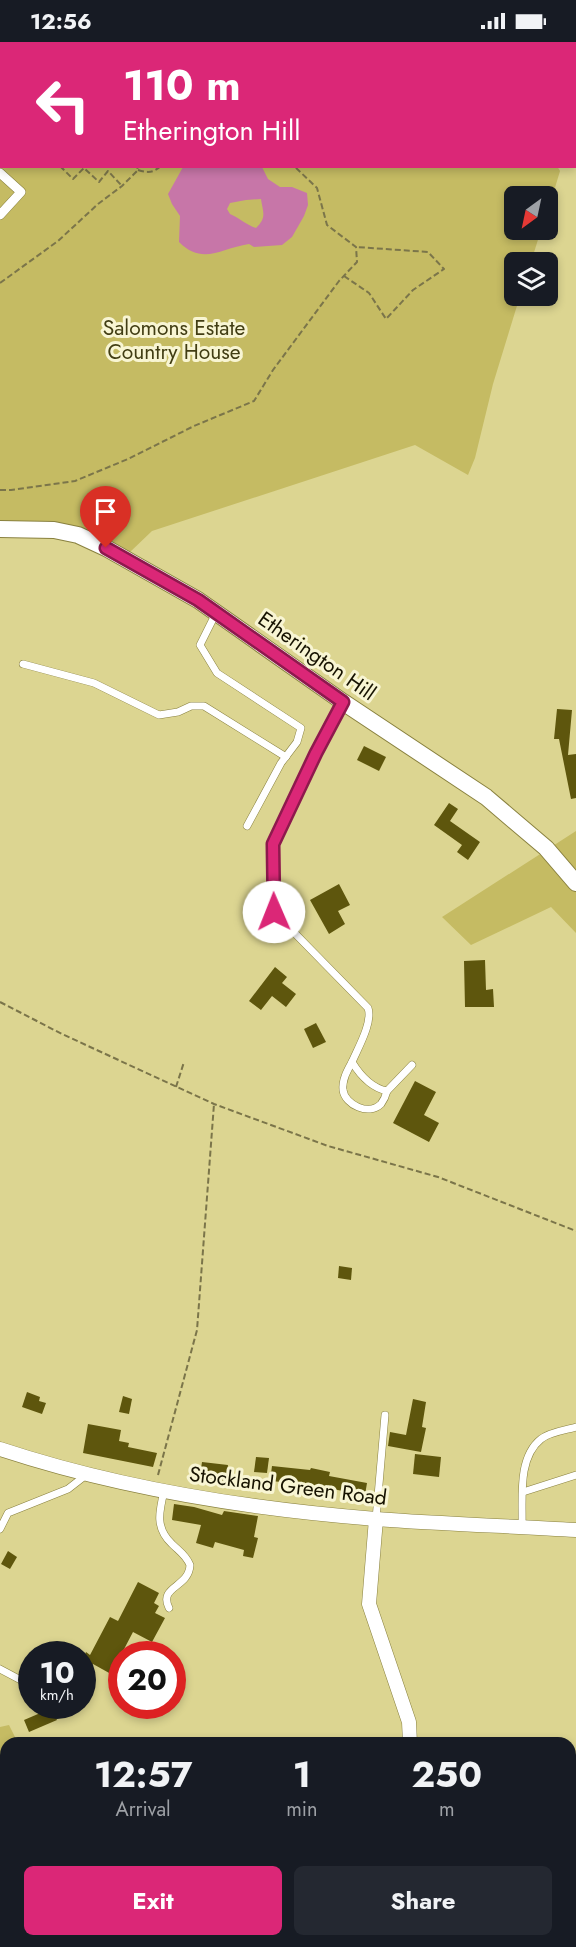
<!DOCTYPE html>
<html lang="en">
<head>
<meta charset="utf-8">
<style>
	body { margin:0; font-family:Jost,sans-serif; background:#242831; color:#f1f3f6; height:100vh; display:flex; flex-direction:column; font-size:22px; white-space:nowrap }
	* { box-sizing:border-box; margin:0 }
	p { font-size:20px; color:#9ea1a6 }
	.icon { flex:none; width:33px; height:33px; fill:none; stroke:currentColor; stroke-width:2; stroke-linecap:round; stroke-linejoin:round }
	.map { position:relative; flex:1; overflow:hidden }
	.panel { position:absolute; left:0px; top:1695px; width:576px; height:210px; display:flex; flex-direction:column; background:#171b24; border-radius:18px 18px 0 0; box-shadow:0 3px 9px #0003 }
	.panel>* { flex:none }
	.top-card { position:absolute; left:0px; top:0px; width:576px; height:126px; box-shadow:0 3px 9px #0003; background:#db2777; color:#fff; overflow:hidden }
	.needle { width:39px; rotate:213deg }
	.buttons { position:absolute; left:504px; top:144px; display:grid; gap:12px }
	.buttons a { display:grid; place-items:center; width:54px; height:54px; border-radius:9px; background:#171b24; box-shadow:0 3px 9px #0003; font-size:30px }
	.speed { position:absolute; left:18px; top:1599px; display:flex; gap:12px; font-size:30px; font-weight:700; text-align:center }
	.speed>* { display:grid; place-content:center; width:78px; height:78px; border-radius:50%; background:#171b24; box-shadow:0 3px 9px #0003; line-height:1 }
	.speed small { font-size:15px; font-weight:400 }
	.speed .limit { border:9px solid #d22; background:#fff; color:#111 }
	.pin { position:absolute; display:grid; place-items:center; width:51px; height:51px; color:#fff; margin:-62px -26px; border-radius:50% 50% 50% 0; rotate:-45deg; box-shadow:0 0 6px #0007 }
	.pin .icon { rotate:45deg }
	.me { position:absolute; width:66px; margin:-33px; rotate:359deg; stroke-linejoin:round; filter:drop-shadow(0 0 4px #0008) }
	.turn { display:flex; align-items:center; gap:21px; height:126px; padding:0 24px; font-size:27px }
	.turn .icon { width:78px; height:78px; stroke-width:2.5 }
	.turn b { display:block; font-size:42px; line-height:51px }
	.eta { display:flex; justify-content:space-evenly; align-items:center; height:102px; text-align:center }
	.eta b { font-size:36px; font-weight:700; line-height:42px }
	.cta { display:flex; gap:12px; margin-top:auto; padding:12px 24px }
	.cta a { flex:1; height:69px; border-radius:9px; background:#db2777; color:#fff; font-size:24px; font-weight:700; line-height:69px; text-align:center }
	.cta a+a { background:#242831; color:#f1f3f6 }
	.status { display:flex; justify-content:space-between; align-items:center; height:42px; padding:0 30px; background:#171b24; direction:ltr }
	.status svg { height:16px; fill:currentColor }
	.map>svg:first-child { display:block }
</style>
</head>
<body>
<div class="status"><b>12:56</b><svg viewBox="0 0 49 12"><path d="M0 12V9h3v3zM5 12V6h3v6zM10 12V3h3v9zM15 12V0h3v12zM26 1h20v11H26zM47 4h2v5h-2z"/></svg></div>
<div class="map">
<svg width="576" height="1905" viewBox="0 0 576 1905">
	<rect width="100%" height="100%" fill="#dcd591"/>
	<!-- green -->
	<g fill="#c5bb63">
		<path d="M0,0H491L492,1L2,2V124H557L560,129L548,169V154H514V188H541L531,220H514V254H520L493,342L475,416L468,433L415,403L152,489L129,511L0,480Z"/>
		<path d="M576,789V891L551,865L471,903L442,875Z"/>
		<path d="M9,1683L18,1701H6V1899H121L124,1905H0V1685Z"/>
	</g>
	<!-- water -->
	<path fill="#c776a8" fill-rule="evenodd" d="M183,125H262L268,137L280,145H292L307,151L308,163L304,174L292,195L282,203L254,205L249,202C221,206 203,224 179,200L180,174L172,162L168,152ZM261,157C263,171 267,175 256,186C246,183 240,176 230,172L227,167L230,161L246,158Z"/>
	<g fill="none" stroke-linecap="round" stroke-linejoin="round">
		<!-- stream -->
		<g stroke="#c776a8" stroke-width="4">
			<path d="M551,0L553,2"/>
			<path d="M574,16H576"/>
		</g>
	</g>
	<!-- building -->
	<g fill="#5e560d">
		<path d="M557,667L572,668L568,713L576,712V756L571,757L559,697H554Z"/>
		<path d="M364,704L386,715L379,729L357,718Z"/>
		<path d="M449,761L458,767L450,779L480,800L468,818L457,810L462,803L434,783Z"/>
		<path d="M339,842L350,863L338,869L345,882L329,892L310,858Z"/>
		<path d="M485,918L486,948L493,947L494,965H465L464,919Z"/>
		<path d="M275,925L287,935L282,941L296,952L286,965L272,954L261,968L249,959Z"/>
		<path d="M316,981L326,1000L313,1006L304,987Z"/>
		<path d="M415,1039L436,1050L424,1073L439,1081L429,1100L393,1081Z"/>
		<path d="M339,1224L352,1226L351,1238L338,1236Z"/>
		<path d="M27,1350L40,1355L39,1359L46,1361L42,1372L22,1365Z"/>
		<path d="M123,1354L132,1357L129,1372L119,1370Z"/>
		<path d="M413,1357L426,1360L422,1385L426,1386L421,1410L388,1404L390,1390L406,1393Z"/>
		<path d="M88,1382L121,1388L119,1399L129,1401L128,1405L157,1411L153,1425L83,1411Z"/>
		<path d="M415,1412L441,1415L439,1435L413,1432Z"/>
		<path d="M256,1415L269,1416L267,1431L254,1430Z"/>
		<path d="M202,1420L228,1423L226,1444L199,1441Z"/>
		<path d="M272,1424L310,1428L311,1426L330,1430L329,1434L367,1441L365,1453L305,1442L270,1439Z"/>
		<path d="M174,1462L194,1465L222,1473L224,1469L258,1474L254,1495L258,1496L253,1516L243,1514L244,1508L215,1500L213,1506L196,1501L201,1483L172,1478Z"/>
		<path d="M8,1509L17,1515L10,1527L1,1522Z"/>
		<path d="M138,1540L159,1551L154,1561L159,1564L155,1571L165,1576L152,1600L133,1590L111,1632L93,1622L82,1638L83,1617L86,1610L90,1613L110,1575L118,1579Z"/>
		<path d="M52,1666L57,1678L29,1690L24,1678Z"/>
	</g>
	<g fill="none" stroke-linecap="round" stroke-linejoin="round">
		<!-- service casing -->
		<g stroke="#89813f" stroke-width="8">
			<g id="service">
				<path d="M216,571L200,603L217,631L301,686L297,700L281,721L247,784"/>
				<path d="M23,622L94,641L159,673L178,670L191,664H204L286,715"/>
				<path d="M343,660L316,711L273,803L274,870L368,966C373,980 358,1006 352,1020C360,1033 372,1046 387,1049L412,1023"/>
				<path d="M352,1020C347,1029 342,1038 343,1048C345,1063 369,1074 381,1062C384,1058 386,1053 387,1049"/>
				<path d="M164,1449C159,1470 155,1486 172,1502C179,1509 186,1513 190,1523C189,1546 158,1544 169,1566"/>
				<path d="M523,1450L576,1433"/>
				<path d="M376,1477L385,1373"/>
				<path d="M522,1485C523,1457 517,1416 541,1397C549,1390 566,1388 576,1385"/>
				<path d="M0,1487L8,1471L68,1447L86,1433"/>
				<path d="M0,1627L32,1644"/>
				<path d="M570,1863L576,1867"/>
			</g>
		</g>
		<!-- pedestrian casing -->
		<g stroke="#89813f" stroke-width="10">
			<path id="pedestrian" d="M0,131L21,150L0,173"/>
		</g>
		<!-- minor casing -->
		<g stroke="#89813f" stroke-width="15">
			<g id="minor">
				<path d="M0,1407C121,1447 249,1467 376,1477C442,1482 509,1484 576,1488"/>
				<path d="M376,1477L369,1562L409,1680L410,1701"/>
				<path d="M535,1905L537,1899"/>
			</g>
		</g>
		<!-- tertiary casing -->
		<g stroke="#89813f" stroke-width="18">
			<path id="tertiary" d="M0,487L54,488L78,493L106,506L198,558L343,660L486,755L546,806L576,841"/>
		</g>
		<!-- path -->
		<g stroke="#7b754a" stroke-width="2" stroke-dasharray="6 3" stroke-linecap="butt">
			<path d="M214,0L215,2"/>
			<path d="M90,2V0"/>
			<path d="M60,124L73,137L84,126L99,140L108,129L122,144"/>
			<path d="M138,128C148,131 153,131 161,124"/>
			<path d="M344,234L369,251L386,277L413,248L444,227L428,210L357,205"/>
			<path d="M0,241L58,199L98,162L122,144L138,128L137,124"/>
			<path d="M0,448H11L75,439L128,417L194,384L254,359L273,328L339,239L357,220L356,205L327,183L317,146L294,124"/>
			<path d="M0,960L62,992L214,1062L328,1104L438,1135L576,1189"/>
			<path d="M176,1045L184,1020"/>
			<path d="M158,1433L197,1288L214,1062"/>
			<path d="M570,1833L576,1834"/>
		</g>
		<!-- service -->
		<use href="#service" stroke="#fff" stroke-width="7"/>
		<!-- pedestrian -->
		<use href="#pedestrian" stroke="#fff" stroke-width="9"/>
		<!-- minor -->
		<use href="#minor" stroke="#fff" stroke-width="14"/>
		<!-- tertiary -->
		<use href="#tertiary" stroke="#fff" stroke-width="16"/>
	</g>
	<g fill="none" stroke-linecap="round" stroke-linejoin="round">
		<!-- route casing -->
		<g stroke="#8e194d" stroke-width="15">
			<path id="route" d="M106,506L198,558L343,660L316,711L273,802L274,870"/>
		</g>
		<!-- route -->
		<use href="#route" stroke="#db2777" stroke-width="10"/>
	</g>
	<g text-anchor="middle" stroke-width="6" stroke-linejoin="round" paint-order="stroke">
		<!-- park labels -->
		<g font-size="21" fill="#413d13" stroke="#f8f5d3">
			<text x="174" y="293">Salomons Estate<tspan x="174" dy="24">Country House</tspan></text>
		</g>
		<!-- street labels -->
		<g font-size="21" fill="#161200" stroke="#f8f5d3">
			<text transform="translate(317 614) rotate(35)" y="7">Etherington Hill</text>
			<text transform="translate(288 1444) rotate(7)" y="7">Stockland Green Road</text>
		</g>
	</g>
</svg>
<div class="buttons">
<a><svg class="needle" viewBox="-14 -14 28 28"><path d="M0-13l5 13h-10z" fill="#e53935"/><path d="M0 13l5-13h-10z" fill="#9ea1a6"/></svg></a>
<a><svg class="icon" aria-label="layers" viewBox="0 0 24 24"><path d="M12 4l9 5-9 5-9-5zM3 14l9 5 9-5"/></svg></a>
</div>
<div class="speed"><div>10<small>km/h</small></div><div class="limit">20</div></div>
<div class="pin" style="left:106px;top:506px;background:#d93025"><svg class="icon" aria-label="arrive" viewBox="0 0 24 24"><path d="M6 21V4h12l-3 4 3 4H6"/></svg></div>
<svg class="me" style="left:274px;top:870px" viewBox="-20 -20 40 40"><circle r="19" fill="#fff"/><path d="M0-13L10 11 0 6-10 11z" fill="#db2777"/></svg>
<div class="top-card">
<div class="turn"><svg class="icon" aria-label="left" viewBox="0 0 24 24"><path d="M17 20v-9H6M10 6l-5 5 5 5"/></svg><div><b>110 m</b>Etherington Hill</div></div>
</div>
<section class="panel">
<div class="eta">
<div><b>12:57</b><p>Arrival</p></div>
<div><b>1</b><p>min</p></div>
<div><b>250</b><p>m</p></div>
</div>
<div class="cta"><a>Exit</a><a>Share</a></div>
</section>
</div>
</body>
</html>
